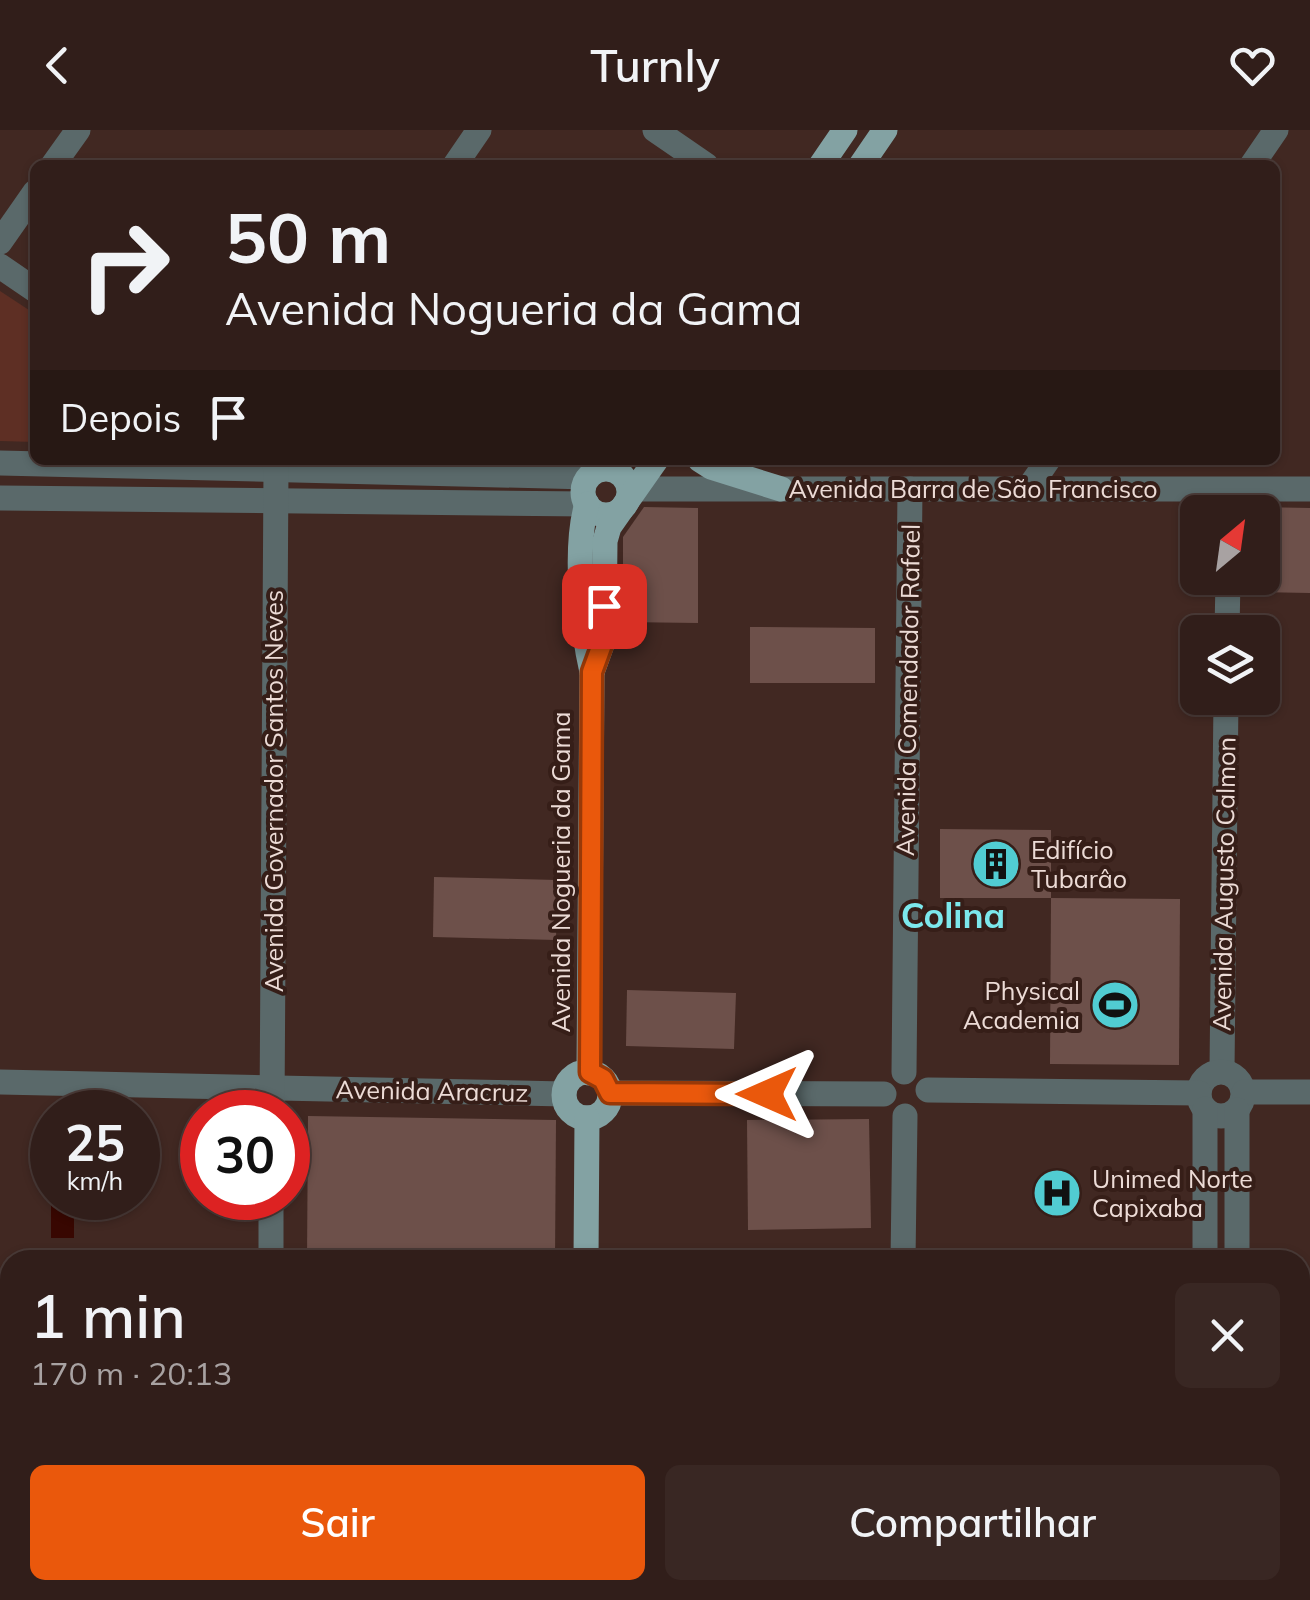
<!DOCTYPE html>
<html lang="pt">
<head>
<meta charset="utf-8">
<style>
	body { margin:0; font-family:Mulish,sans-serif; background:#392723; color:#f1f3f6; height:100vh; display:flex; flex-direction:column; font-size:38px; white-space:nowrap }
	* { box-sizing:border-box; margin:0 }
	p { font-size:32px; color:#a8a2a2 }
	.icon { flex:none; width:55px; height:55px; fill:none; stroke:currentColor; stroke-width:2; stroke-linecap:round; stroke-linejoin:round }
	.map { position:relative; flex:1; overflow:hidden }
	.drawer { position:absolute; left:0px; top:1120px; width:1310px; height:350px; display:flex; flex-direction:column; background:#311e1a; border-radius:30px 30px 0 0; box-shadow:0 2px 8px #0004,0 0 0 2px #4c3c39 }
	.drawer>* { flex:none }
	.top-card { position:absolute; left:30px; top:30px; width:1250px; height:305px; border-radius:15px; box-shadow:0 2px 8px #0004,0 0 0 2px #4c3c39; background:#311e1a; color:#f1f3f6; overflow:hidden }
	.needle { width:65px; rotate:29deg }
	.tools { position:absolute; left:1180px; top:365px; display:grid; gap:20px }
	.tools a { display:grid; place-items:center; width:100px; height:100px; border-radius:15px; background:#311e1a; box-shadow:0 2px 8px #0004,0 0 0 2px #4c3c39; font-size:50px }
	.speed { position:absolute; left:30px; top:960px; display:flex; gap:20px; font-size:50px; font-weight:700; text-align:center }
	.speed>* { display:grid; place-content:center; width:130px; height:130px; border-radius:50%; background:#311e1a; box-shadow:0 2px 8px #0004,0 0 0 2px #4c3c39; line-height:1 }
	.speed small { font-size:25px; font-weight:400 }
	.speed .limit { border:15px solid #d22; background:#fff; color:#111 }
	.pin { position:absolute; display:grid; place-items:center; width:85px; height:85px; color:#fff; margin:-42px; border-radius:20px; box-shadow:0 5px 15px #0006 }
	.me { position:absolute; width:110px; margin:-55px; rotate:270deg; stroke-linejoin:round; filter:drop-shadow(0 0 8px #0008) }
	.turn { display:flex; align-items:center; gap:35px; height:210px; padding:0 30px; font-size:45px }
	.turn .icon { width:130px; height:130px; stroke-width:2.5 }
	.turn b { display:block; font-size:70px; line-height:85px }
	.then { display:flex; align-items:center; height:95px; padding:0 30px; background:#0003; gap:20px; font-size:38px }
	.round { display:grid; place-items:center; flex:none; width:105px; height:105px; border-radius:15px; background:#392723 }
	.overview { display:flex; align-items:center; justify-content:space-between; height:170px; padding:0 30px }
	h1 { font-size:60px; font-weight:600; line-height:75px }
	.action { display:flex; gap:20px; margin-top:auto; padding:20px 30px }
	.action a { flex:1; height:115px; border-radius:15px; background:#ea580c; color:#fff; font-size:40px; font-weight:600; line-height:115px; text-align:center }
	.action a+a { background:#392723; color:#f1f3f6 }
	header { display:flex; justify-content:space-between; align-items:center; height:130px; padding:0 30px; background:#311e1a; font-size:45px; font-weight:600 }
	.map>svg:first-child { display:block }
</style>
</head>
<body>
<header><svg class="icon" aria-label="back" viewBox="0 0 24 24"><path d="M15 5l-7 7 7 7"/></svg>Turnly<svg class="icon" aria-label="heart" viewBox="0 0 24 24"><path d="M12 20l-8-8c-3-5 5-10 8-4 3-6 11-1 8 4z"/></svg></header>
<div class="map">
<svg width="1310" height="1470" viewBox="0 0 1310 1470">
	<rect width="100%" height="100%" fill="#412822"/>
	<!-- green -->
	<path fill="#5e2f24" d="M0,161L35,184V312L0,311Z"/>
	<!-- water -->
	<path fill="#380701" d="M51,1062L52,1068H74V1108H51Z"/>
	<!-- building -->
	<g fill="#6d504a">
		<path d="M644,377L698,378V493L623,492V407Z"/>
		<path d="M1257,377L1310,378V463L1255,462V448H1262V382H1257Z"/>
		<path d="M750,497L875,498V553H750Z"/>
		<path d="M940,699L1051,700V768H940Z"/>
		<path d="M434,747L557,750L556,810L433,807Z"/>
		<path d="M1051,768L1180,769L1179,935L1050,934Z"/>
		<path d="M627,860L736,863L734,919L626,916Z"/>
		<path d="M308,986L556,990L555,1130H307Z"/>
		<path d="M869,989L871,1098L748,1100L747,990Z"/>
		<path d="M1300,1454L1310,1455V1470H1255V1460H1300Z"/>
		<rect x="303" y="1460" width="248" height="10"/>
		<rect x="929" y="1460" width="214" height="10"/>
	</g>
	<g fill="none" stroke-linecap="round" stroke-linejoin="round">
		<!-- minor -->
		<g stroke="#5a696a" stroke-width="25">
			<path d="M655,0L706,35"/>
			<path d="M53,35L78,0"/>
			<path d="M455,35L479,0"/>
			<path d="M1252,35L1276,0"/>
			<path d="M0,112L35,62"/>
			<path d="M0,136L35,160"/>
			<path d="M0,333L589,347"/>
			<path d="M637,359H1310"/>
			<path d="M1028,359L1048,330"/>
			<path d="M0,368L587,374"/>
			<path d="M1227,502L1228,448"/>
			<path d="M1222,941L1226,568"/>
			<circle cx="1221" cy="964" r="22"/>
			<path d="M904,942L910,359"/>
			<path d="M0,952L564,964"/>
			<path d="M928,960L1199,963"/>
			<path d="M1244,962H1310"/>
			<path d="M610,963L884,964"/>
			<path d="M1237,980V1130"/>
			<path d="M272,982L276,339L273,330"/>
			<path d="M271,1130V1068"/>
			<path d="M903,1130L905,986"/>
			<path d="M1205,1130V979"/>
			<path d="M1238,1460V1470"/>
			<path d="M269,1470V1460"/>
			<path d="M898,1470V1460"/>
			<path d="M1204,1470V1460"/>
		</g>
		<!-- major -->
		<g stroke="#83a2a3" stroke-width="25">
			<path d="M821,35L845,0"/>
			<path d="M861,35L885,0"/>
			<path d="M700,330L711,337L781,359"/>
			<circle cx="606" cy="362" r="23"/>
			<path d="M587,374C574,416 582,499 592,542L589,943"/>
			<path d="M592,542L604,509L605,411L609,397L656,330"/>
			<circle cx="587" cy="965" r="23"/>
			<path d="M586,1130L587,988"/>
			<path d="M583,1470V1460"/>
		</g>
	</g>
	<g fill="none" stroke-linecap="round" stroke-linejoin="round">
		<!-- route casing -->
		<g stroke="#983908" stroke-width="25">
			<path id="route" d="M604,476V509L592,542L590,942L603,949L610,963L767,964"/>
		</g>
		<!-- route -->
		<use href="#route" stroke="#ea580c" stroke-width="18"/>
	</g>
	<!-- icons -->
	<defs>
		<g id="building-disc" transform="scale(2.5)"><circle r="9.5" fill="#51ccd2" stroke="#361e18"/><path d="M-4-6H4V6H1V3H-1V6H-4ZM-2.5-4.3h1.7v1.8h-1.7ZM.8-4.3h1.7v1.8H.8ZM-2.5-1h1.7V.8h-1.7ZM.8-1h1.7V.8H.8Z" fill="#111"/></g>
		<g id="stadium-disc" transform="scale(2.5)"><circle r="9.5" fill="#51ccd2" stroke="#361e18"/><path d="M0-5a6.5 5 0 1 0 0 10a6.5 5 0 1 0 0-10ZM-3.5-1.8h7v3.6h-7Z" fill="#111"/></g>
		<g id="hospital-disc" transform="scale(2.5)"><circle r="9.5" fill="#51ccd2" stroke="#361e18"/><path d="M-5-5h3v3.5h4V-5h3V5h-3V1.5h-4V5h-3Z" fill="#111"/></g>
	</defs>
	<g fill-rule="evenodd">
		<use href="#building-disc" x="996" y="734"/>
		<use href="#stadium-disc" x="1115" y="875"/>
		<use href="#hospital-disc" x="1057" y="1063"/>
	</g>
	<g text-anchor="middle" stroke-width="8" stroke-linejoin="round" paint-order="stroke">
		<!-- street labels -->
		<g font-size="25" fill="#ecdbd6" stroke="#361e18">
			<text x="973" y="368">Avenida Barra de São Francisco</text>
			<text transform="translate(908 560) rotate(-89)" y="9">Avenida Comendador Rafael</text>
			<text transform="translate(274 661) rotate(-90)" y="9">Avenida Governador Santos Neves</text>
			<text transform="translate(561 742) rotate(-90)" y="9">Avenida Nogueria da Gama</text>
			<text transform="translate(1224 754) rotate(-89)" y="9">Avenida Augusto Calmon</text>
			<text transform="translate(432 961) rotate(1)" y="9">Avenida Aracruz</text>
		</g>
		<!-- poi labels -->
		<g font-size="25" fill="#ecdbd6" stroke="#361e18" text-anchor="start">
			<text x="1031" y="729">Edifício<tspan x="1031" dy="29">Tubarâo</tspan></text>
			<text x="1080" y="870" text-anchor="end">Physical<tspan x="1080" dy="29">Academia</tspan></text>
			<text x="1092" y="1058">Unimed Norte<tspan x="1092" dy="29">Capixaba</tspan></text>
		</g>
		<!-- district labels -->
		<g font-size="35" font-weight="bold" fill="#7ce8ec" stroke="#361e18">
			<text x="953" y="798">Colina</text>
		</g>
	</g>
</svg>
<div class="tools">
<a><svg class="needle" viewBox="-14 -14 28 28"><path d="M0-13l5 13h-10z" fill="#e53935"/><path d="M0 13l5-13h-10z" fill="#a8a2a2"/></svg></a>
<a><svg class="icon" aria-label="layers" viewBox="0 0 24 24"><path d="M12 4l9 5-9 5-9-5zM3 14l9 5 9-5"/></svg></a>
</div>
<div class="speed"><div>25<small>km/h</small></div><div class="limit">30</div></div>
<div class="pin" style="left:604px;top:476px;background:#d93025"><svg class="icon" aria-label="arrive" viewBox="0 0 24 24"><path d="M6 21V4h12l-3 4 3 4H6"/></svg></div>
<svg class="me" style="left:767px;top:964px" viewBox="-20 -20 40 40"><path d="M0-17L14 15 0 8-14 15z" fill="#ea580c" stroke="#fff" stroke-width="4"/></svg>
<div class="top-card">
<div class="turn"><svg class="icon" aria-label="right" viewBox="0 0 24 24"><path d="M7 20v-9h11M14 6l5 5-5 5"/></svg><div><b>50 m</b>Avenida Nogueria da Gama</div></div>
<div class="then">Depois<svg class="icon" aria-label="arrive" viewBox="0 0 24 24"><path d="M6 21V4h12l-3 4 3 4H6"/></svg></div>
</div>
<section class="drawer">
<div class="overview"><div><h1>1 min</h1><p>170 m · 20:13</p></div><a class="round"><svg class="icon" aria-label="close" viewBox="0 0 24 24"><path d="M6 6l12 12M18 6L6 18"/></svg></a></div>
<div class="action"><a>Sair</a><a>Compartilhar</a></div>
</section>
</div>
</body>
</html>
